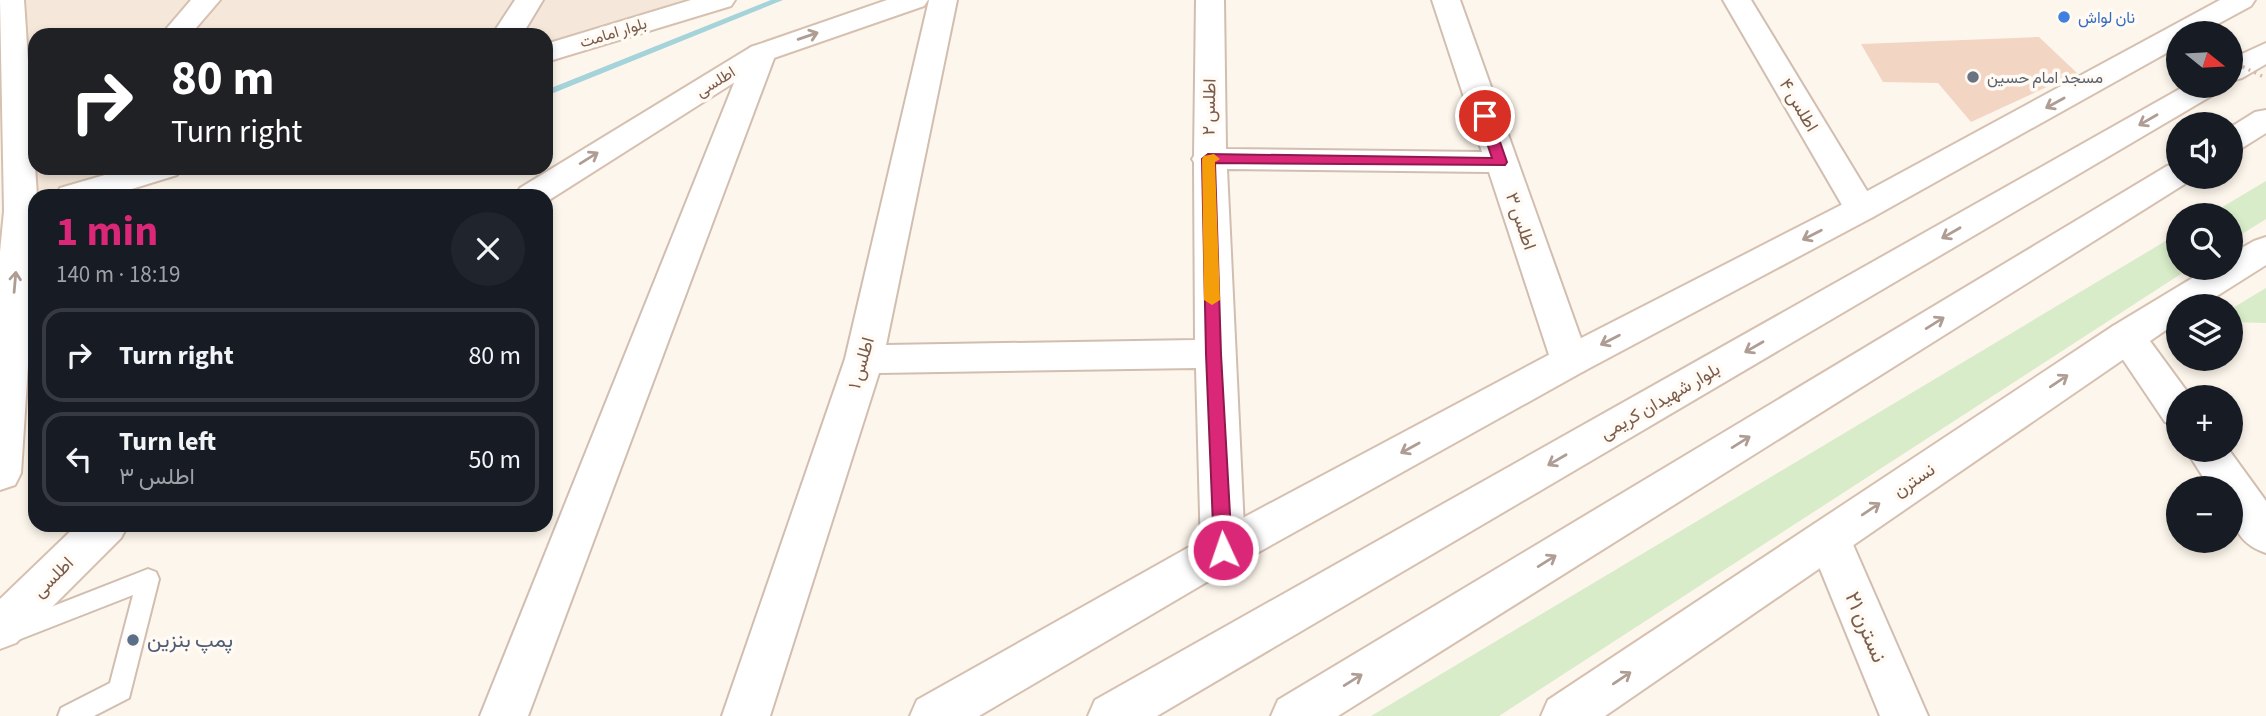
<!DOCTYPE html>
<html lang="en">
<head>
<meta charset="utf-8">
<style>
	body { margin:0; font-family:"Source Sans 3",Vazirmatn,sans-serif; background:#20242c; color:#f1f3f6; height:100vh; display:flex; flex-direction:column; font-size:26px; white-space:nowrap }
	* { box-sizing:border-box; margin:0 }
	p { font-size:23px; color:#9ea1a6 }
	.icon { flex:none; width:38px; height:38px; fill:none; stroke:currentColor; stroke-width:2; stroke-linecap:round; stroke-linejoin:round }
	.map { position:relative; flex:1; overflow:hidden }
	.details { position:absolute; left:28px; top:189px; width:525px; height:343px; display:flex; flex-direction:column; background:#171b24; border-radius:21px; box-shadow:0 4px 10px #0003 }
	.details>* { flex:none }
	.hud { position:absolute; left:28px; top:28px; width:525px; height:147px; border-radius:21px; box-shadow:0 4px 10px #0003; background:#202124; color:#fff; overflow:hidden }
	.needle { width:46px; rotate:108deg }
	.buttons { position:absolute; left:2166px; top:21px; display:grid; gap:14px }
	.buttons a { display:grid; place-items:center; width:77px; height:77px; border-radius:50%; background:#171b24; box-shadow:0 4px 10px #0003; font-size:35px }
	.pin { position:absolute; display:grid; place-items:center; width:60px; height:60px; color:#fff; margin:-30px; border:4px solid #fff; border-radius:50%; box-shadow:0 2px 7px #0007 }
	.me { position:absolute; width:77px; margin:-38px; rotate:357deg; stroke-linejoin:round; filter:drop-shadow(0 0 5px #0008) }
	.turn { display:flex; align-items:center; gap:24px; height:147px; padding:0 28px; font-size:32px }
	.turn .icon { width:91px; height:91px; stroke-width:2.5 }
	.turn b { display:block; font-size:49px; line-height:60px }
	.round { display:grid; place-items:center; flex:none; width:74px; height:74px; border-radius:37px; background:#20242c }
	.summary { display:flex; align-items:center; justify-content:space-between; height:119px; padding:0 28px }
	h1 { font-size:42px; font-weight:700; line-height:52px; color:#db2777 }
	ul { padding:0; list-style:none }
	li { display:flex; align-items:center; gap:21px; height:94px; margin:0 14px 10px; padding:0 14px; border:4px solid #363941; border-radius:21px }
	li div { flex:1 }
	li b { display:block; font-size:26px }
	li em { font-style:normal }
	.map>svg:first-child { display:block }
</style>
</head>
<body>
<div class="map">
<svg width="2266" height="716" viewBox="0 0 2266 716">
	<rect width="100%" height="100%" fill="#fdf6ec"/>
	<!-- residential -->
	<path fill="#f5e8da" d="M17,0H721L546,53V35H35V168H165L72,196H35Z"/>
	<!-- green -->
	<g fill="#d8ecc9">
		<path d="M2266,181V219L2231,241V215H2209Z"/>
		<path d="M2179,233V268H2190L1499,716H1371Z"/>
		<path d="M2266,288V323L2231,322V309Z"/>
	</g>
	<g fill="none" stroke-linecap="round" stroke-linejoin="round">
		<!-- stream -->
		<path fill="#a5d3da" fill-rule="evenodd" d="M771,0H783L546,96V90Z"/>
	</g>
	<!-- building -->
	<path fill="#f3d5c3" d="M2039,37L2077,73L1971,122L1938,83L1883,82L1861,44Z"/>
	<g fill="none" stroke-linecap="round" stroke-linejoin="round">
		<!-- lane casing -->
		<g stroke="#d1beb0" stroke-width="4">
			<path id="lane" d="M148,569L156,572L159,579L129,698L94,716H58L61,708L110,683L133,595L0,647V627Z"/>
		</g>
		<!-- street casing -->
		<g stroke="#d1beb0" stroke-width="4">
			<g id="street">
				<path d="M515,0H543L522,35H492Z"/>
				<path d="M929,0H957L886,345L1195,340L1194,162L1192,159L1194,156L1196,0H1224L1226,149L1482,152L1432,0H1460L1589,361L1584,371L1570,375L1556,371L1551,361L1489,172L1227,169L1245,550L1239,563L1223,568L1207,563L1201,550L1196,368L879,373L770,716H722L845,359Z"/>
				<path d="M1723,0H1751L1878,209L1873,217L1861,220L1849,217Z"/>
				<path d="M761,44L771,47L776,53L528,716H480L746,53L751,47Z"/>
				<path d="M2126,322L2139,326L2191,397H2179V426L2165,422L2107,336L2113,326Z"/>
				<path d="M2186,450H2229L2266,501V553C2233,542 2231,519 2231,488H2210Z"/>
				<path d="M1829,519L1844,524L1928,716H1880L1807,537L1814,524Z"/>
			</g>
		</g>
		<!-- secondary casing -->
		<g stroke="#d6c0b0" stroke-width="4">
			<g id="secondary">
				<path d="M0,0H24L37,196H35V258L21,473L15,485L0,490V252L4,211Z"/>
				<path d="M191,0H220L190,35H161Z"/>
				<path d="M691,0H735L731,6L546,62V44Z"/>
				<path d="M887,0H928L924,6L771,59L546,202V196H515L520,188L751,47Z"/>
				<path d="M2220,0H2255L2251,6L2201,33H2179V46L1873,217L1584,371L1239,563L979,716H910L917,700L1207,537L1556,351L1849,201Z"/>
				<path d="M2266,43V64L2242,78L2231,81V59Z"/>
				<path d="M2185,86H2222L2218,92L1157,716H1088L1095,700Z"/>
				<path d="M2266,110V133L2242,148L2231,151V127L2255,112Z"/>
				<path d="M2179,163V177H2193L2191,180L1338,716H1271L1278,700L2167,166Z"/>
				<path d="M129,168H181L177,175L109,196H55L60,188Z"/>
				<path d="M2266,237V265L2201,306H2179V321L1605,716H1541L1548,700L2113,326L2209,268H2231V254L2254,241Z"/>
				<path d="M77,525H128L121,538L16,643L0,649V599Z"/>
			</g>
		</g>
		<!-- lane -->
		<use href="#lane" fill="#fff" fill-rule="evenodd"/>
		<!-- street -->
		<use href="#street" fill="#fff" fill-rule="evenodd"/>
		<!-- secondary -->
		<use href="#secondary" fill="#fff" fill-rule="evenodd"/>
		<!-- path-bridge -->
		<path stroke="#d9b8a5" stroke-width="3.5" stroke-dasharray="2 4.5" stroke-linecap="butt" d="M2231,61L2266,78"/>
	</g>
	<!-- one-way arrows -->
	<defs><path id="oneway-shaft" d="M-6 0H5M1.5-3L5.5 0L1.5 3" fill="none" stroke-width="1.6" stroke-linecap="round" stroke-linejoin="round" transform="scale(1.75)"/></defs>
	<g stroke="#af9d94">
		<use href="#oneway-shaft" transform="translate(808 36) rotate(-19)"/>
		<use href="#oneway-shaft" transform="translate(2055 103) rotate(151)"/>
		<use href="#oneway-shaft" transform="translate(2148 120) rotate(150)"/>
		<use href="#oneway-shaft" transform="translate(589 158) rotate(-32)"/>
		<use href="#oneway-shaft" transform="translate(1951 233) rotate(150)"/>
		<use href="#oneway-shaft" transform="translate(1812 235) rotate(153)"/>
		<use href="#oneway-shaft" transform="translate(15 282) rotate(-85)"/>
		<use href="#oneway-shaft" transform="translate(1935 323) rotate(-32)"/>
		<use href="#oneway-shaft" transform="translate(1610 340) rotate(153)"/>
		<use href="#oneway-shaft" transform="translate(1754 347) rotate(150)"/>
		<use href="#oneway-shaft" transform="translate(2059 381) rotate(-34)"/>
		<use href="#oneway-shaft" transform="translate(1741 442) rotate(-32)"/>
		<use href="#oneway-shaft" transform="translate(1410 448) rotate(151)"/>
		<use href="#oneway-shaft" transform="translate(1557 460) rotate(150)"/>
		<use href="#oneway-shaft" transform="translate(1871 509) rotate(-34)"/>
		<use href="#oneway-shaft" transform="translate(1547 561) rotate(-32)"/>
		<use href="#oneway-shaft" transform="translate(1622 678) rotate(-34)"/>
		<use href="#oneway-shaft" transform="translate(1353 680) rotate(-32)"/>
	</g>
	<!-- route -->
	<path fill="#db2777" stroke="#8e194d" stroke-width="2" d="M1485,112L1491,116L1507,162L1505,165L1215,163L1221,354L1232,550L1230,555L1223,558L1217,555L1214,550L1206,354L1202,159L1208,154L1492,158L1478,116Z"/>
	<!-- slow -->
	<path fill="#f59e0b" d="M1214,154L1220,159L1215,162L1220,300L1212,305L1204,300L1202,159L1204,156Z"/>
	<!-- markers -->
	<circle fill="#3f7fe0" stroke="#fffaf3" stroke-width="2.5" cx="2064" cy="17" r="7"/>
	<circle fill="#6b7280" stroke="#fffaf3" stroke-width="2.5" cx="1973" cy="77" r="7"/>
	<circle fill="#5c6f8a" stroke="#fffaf3" stroke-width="2.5" cx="133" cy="640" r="7"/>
	<g text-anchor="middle" stroke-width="7" stroke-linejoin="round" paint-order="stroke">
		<!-- far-shop labels -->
		<g font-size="16" fill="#366cbe" stroke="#fffaf3" text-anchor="start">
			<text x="2078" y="23">نان لواش</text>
		</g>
		<!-- far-street labels -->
		<g font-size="16" fill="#7a5c4d" stroke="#fffaf3">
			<text transform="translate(613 32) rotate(-17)" y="6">بلوار امامت</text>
			<text transform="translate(715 81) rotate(-32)" y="6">اطلسی</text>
		</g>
		<!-- far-worship labels -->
		<g font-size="16" fill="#5b616d" stroke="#fffaf3" text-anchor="start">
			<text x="1987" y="83">مسجد امام حسین</text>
		</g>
		<!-- street labels -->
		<g font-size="18" fill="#7a5c4d" stroke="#fffaf3">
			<text transform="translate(1799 105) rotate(59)" y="6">اطلس ۴</text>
			<text transform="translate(1209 107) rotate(-89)" y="6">اطلس ۲</text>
			<text transform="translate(1521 221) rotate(71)" y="6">اطلس ۳</text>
			<text transform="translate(861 363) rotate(-74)" y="6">اطلس ۱</text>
			<text transform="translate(1660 401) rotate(-30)" y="6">بلوار شهیدان کریمی</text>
			<text transform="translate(1914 480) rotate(-34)" y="6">نسترن</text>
			<text transform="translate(53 577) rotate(-45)" y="6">اطلسی</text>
		</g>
		<!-- near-street labels -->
		<g font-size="21" fill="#7a5c4d" stroke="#fffaf3">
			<text transform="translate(1866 627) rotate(67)" y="7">نسترن ۲۱</text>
		</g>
		<!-- near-service labels -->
		<g font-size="21" fill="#4e5e75" stroke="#fffaf3" text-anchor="start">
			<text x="147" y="647">پمپ بنزین</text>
		</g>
	</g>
</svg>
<div class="buttons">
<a><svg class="needle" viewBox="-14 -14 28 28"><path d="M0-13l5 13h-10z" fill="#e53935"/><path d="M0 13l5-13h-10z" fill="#9ea1a6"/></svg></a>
<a><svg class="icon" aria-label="sound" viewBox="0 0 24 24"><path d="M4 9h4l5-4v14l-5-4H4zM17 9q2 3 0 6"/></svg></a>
<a><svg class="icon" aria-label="search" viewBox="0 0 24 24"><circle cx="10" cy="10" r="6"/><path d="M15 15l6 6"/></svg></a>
<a><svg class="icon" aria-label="layers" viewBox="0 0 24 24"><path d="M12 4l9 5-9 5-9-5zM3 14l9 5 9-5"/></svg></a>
<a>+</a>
<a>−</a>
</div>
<div class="pin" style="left:1485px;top:116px;background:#d93025"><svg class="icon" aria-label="arrive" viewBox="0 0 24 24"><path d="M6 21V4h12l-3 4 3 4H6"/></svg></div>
<svg class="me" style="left:1223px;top:550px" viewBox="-20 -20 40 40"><circle r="17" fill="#db2777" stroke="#fff" stroke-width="3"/><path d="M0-11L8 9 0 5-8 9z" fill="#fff"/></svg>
<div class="hud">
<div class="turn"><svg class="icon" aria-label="right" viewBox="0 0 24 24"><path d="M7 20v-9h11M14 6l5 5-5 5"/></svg><div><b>80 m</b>Turn right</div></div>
</div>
<section class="details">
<div class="summary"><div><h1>1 min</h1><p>140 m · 18:19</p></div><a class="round"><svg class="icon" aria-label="close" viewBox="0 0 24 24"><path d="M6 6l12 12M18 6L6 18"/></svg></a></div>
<ul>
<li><svg class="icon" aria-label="right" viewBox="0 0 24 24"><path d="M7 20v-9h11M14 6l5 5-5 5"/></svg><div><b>Turn right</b></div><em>80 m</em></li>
<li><svg class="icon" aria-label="left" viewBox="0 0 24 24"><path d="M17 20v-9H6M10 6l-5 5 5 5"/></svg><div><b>Turn left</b><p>اطلس ۳</p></div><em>50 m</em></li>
</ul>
</section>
</div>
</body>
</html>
